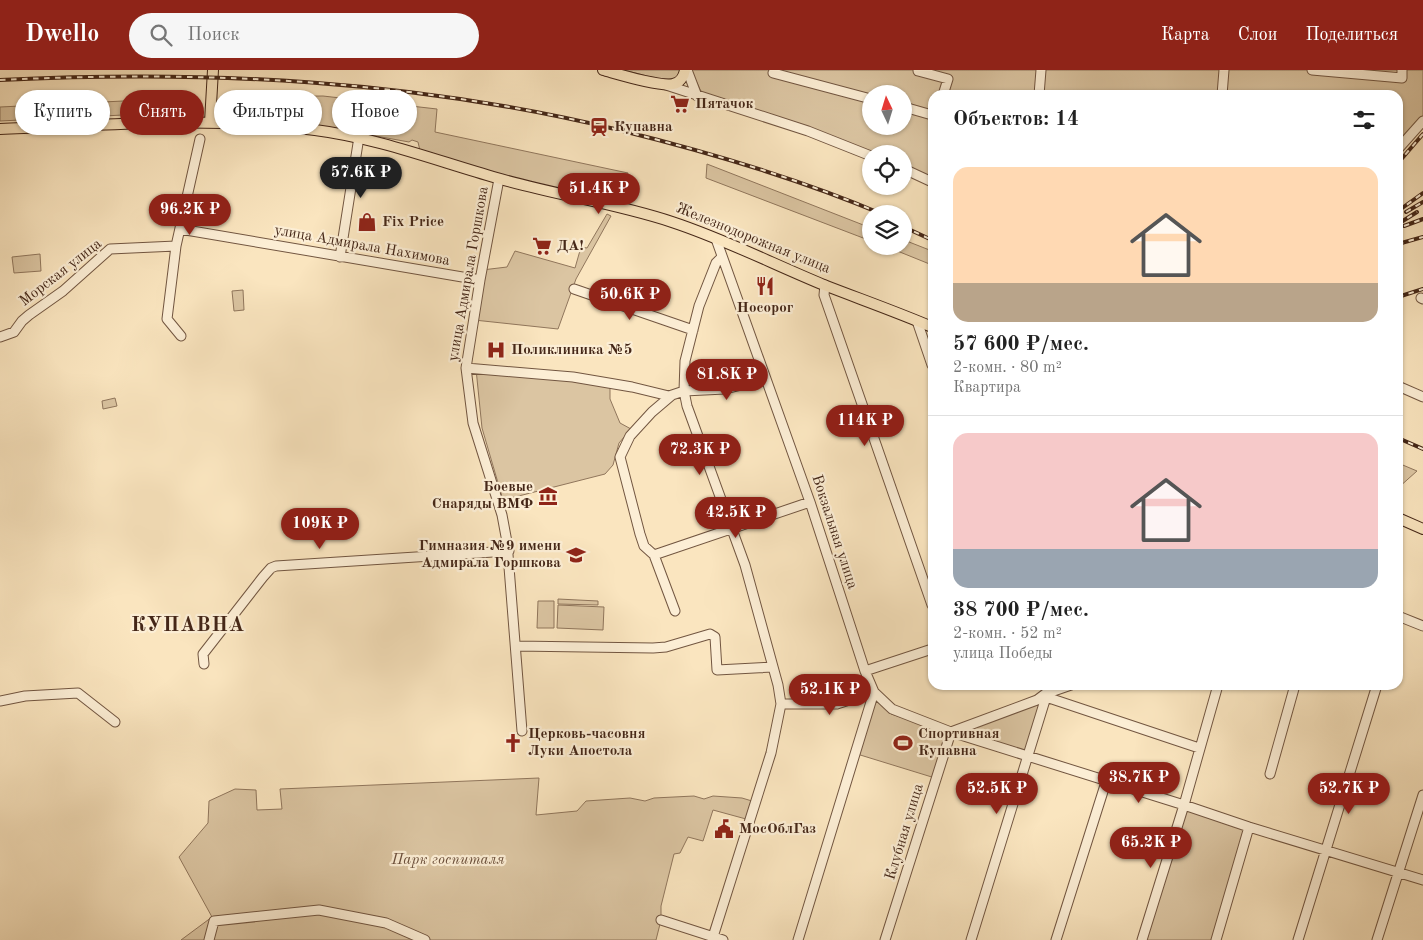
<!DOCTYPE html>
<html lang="ru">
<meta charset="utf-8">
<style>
body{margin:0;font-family:"Old Standard TT",serif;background:#f6f6f6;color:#222;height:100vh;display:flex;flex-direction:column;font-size:19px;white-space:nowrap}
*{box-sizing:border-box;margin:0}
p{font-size:16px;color:#767676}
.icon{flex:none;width:28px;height:28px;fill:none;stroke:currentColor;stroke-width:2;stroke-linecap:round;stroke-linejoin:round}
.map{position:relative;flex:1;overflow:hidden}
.sheet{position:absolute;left:928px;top:20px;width:475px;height:600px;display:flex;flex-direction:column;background:#fff;border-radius:15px;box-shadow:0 1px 4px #0004}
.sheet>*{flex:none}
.top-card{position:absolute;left:15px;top:20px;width:475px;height:45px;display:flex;gap:10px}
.needle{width:32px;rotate:356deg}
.buttons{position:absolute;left:862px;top:15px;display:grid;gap:10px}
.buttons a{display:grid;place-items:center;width:50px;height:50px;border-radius:50%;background:#fff;box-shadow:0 1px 4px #0004;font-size:25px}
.price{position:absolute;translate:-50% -42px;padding:0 11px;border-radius:18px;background:#8f2418;color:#fff;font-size:16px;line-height:32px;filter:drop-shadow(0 1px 2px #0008)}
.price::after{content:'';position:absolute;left:50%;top:30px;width:15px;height:11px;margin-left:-8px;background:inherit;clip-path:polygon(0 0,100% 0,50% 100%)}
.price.selected{background:#222;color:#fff}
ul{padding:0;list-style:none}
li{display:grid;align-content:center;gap:10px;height:265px;padding:0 25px}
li+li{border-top:1px solid #e0e0e0}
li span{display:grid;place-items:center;height:155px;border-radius:15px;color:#555}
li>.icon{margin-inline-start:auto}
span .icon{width:90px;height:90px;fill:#fffc;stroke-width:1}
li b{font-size:21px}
h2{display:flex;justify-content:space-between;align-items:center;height:60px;padding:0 25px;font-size:21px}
.chip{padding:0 18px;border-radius:22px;background:#fff;box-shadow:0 1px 4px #0004;font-size:18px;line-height:45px}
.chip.selected{background:#8f2418;color:#fff}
header{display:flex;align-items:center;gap:30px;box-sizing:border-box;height:70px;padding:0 25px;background:#8f2418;color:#fff}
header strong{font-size:24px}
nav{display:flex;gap:28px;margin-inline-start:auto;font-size:18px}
.search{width:350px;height:45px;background:#f6f6f6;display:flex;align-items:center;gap:12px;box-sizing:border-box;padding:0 18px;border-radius:28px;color:#767676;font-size:19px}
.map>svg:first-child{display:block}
.green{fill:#dbc5a2;stroke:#90765c;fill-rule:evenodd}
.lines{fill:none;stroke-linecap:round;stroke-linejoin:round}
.minor-casing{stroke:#725641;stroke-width:11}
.major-casing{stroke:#442617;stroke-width:12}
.minor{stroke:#fceed5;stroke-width:9}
.major{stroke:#fae5bf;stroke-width:10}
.rail-casing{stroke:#442617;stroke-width:4}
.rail{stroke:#fceed5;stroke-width:2;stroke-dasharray:5.5;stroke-linecap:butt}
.labels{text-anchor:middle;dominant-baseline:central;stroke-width:4.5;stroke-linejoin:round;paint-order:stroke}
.poi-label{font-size:15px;font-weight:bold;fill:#442617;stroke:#fceed5;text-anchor:start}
.street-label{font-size:15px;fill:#442617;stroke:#fceed5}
.park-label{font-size:15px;font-style:italic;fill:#6a4e3a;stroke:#fceed5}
.district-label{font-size:20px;font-weight:bold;letter-spacing:1px;fill:#442617;stroke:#fceed5}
</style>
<header>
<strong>Dwello</strong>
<div class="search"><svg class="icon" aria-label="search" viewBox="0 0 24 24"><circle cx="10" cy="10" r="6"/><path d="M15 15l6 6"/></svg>Поиск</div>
<nav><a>Карта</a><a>Слои</a><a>Поделиться</a></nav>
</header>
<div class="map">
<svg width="1423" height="870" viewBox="0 0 1423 870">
<rect width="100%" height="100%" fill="#fae5bf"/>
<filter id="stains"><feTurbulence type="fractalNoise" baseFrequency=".004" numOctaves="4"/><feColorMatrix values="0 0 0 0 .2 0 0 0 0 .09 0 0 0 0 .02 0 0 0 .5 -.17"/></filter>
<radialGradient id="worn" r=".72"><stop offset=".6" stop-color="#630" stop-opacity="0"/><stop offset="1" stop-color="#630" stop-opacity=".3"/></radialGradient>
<path class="green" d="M624,0H682L677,8L662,10Z
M691,0H1423V51L1398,79V25H932V112L904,99V84H871L704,28ZM871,24H904V56H871Z
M323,26L437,39L435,62L628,103L618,137L421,85L418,72L412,70L409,72L304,53L227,46L228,27Z
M185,28V42L0,51V37Z
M707,94L871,158V171L706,108Z
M607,144L611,146L576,209L558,259L474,250L482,200L507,197L515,181L575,198L581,177L587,178Z
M904,170L932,181V195L885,176H904Z
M40,184L41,201L14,203L12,187Z
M243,220L244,240L234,241L232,221Z
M476,299L610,313V329L620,353L631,359L619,373L613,395L605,404L503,430L482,358Z
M115,328L117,336L103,339L102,331Z
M1398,393L1417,401L1398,418Z
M558,529L598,531V535L558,534Z
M538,531H554V558H537Z
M558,535L604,537L603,560L557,558Z
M874,628L883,634L891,644L949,662L935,708L857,684Z
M1041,632L1027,681L960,661Z
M539,708L536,745L577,741L586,731L630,728L645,731L654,728L694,726L704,729L713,726L742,728L752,731L746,749L713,740L703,771L688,767L680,783L674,784L661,836V850L656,870H181L212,847L179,787L208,753L209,731L235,719L256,720L257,740L282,739L280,719Z
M1185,739L1245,759L1212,870H1144Z"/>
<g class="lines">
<g class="minor-casing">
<path id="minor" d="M687,0L697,26
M919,0L918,1L948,9L943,25
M1312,0L1402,8V0
M773,3L871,29
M666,15L808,61L871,86
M1039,25L1041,0
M1222,25L1224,0
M904,37L932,45
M1398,79L1423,51
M904,99L932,112
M499,109L480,210L466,298L473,353L502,445L507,472L522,661
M180,159L480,210
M716,169L810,432L865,601L874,622L892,639L951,662L1184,735L1249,757L1423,810
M340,187L359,67
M825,215L824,225L932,535
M574,219L693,260
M1421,228L1423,229
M917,251L932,295
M181,266L167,249L176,176L200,69
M0,267L14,262L22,251L29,245L63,221L110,179L176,176
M466,298L573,307L632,317L669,326L684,321L725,319L766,309
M1398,316L1423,327
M672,325L652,342L630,366L620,387L640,464L644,476L654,485L675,541
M654,485L810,432
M1398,546L1423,556
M516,576L653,578L666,577L710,564L715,567L717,600L773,597
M204,594L203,584L263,507L271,498L276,496L509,481
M865,601L932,579
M1046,627L1199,678
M0,631L25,626L78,623L115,652
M781,634H837L874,622
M1270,704L1295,615
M661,850L723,870
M209,870L214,851L319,840L386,853L425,870
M712,870L771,683L781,634L778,615L745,495L687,336L684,321L685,291L699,236L716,193L722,187
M798,870L874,622
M885,870L951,662L1037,630L1045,624L1071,615
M971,870L1046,627
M1056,870L1106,712
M1142,870L1184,735L1218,615
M1216,870L1249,757
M1298,870L1377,615
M1377,870L1423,725"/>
</g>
<g class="major-casing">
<path id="major" d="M603,0C618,4 660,17 673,14C680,13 684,6 685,0
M210,52L213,0
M0,59C105,55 210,46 315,60C378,68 437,91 497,108C555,125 615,133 672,152C724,169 773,194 824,215C860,229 897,242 932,257
M1398,448L1423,459"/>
</g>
<use href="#minor" class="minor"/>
<use href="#major" class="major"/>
<g class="rail-casing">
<path id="rail" d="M0,10C211,0 413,10 619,60C708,82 797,108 882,144
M1398,93L1423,64
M1398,141L1423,123
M1406,142L1423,132
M1398,154L1417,142
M1404,156L1423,149
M904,157L932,170
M1398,174L1423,167
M1398,215L1401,214
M1398,227L1423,219
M1398,368L1423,379"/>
</g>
<use href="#rail" class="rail"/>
</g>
<defs>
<g id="supermarket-bare" transform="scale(1.5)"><path d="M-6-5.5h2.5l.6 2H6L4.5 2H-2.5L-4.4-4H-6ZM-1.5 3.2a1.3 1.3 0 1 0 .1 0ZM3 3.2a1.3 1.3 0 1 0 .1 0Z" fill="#8f2418" stroke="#fceed5" stroke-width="2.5" paint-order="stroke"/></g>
<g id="station-bare" transform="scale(1.5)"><path d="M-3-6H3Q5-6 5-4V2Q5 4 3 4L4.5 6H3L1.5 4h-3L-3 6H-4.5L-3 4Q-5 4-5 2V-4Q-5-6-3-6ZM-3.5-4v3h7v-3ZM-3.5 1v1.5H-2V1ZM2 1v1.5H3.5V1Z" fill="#8f2418" stroke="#fceed5" stroke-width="2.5" paint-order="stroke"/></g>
<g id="shop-bare" transform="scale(1.5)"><path d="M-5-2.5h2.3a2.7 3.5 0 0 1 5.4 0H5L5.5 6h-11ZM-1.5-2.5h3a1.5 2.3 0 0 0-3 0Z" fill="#8f2418" stroke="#fceed5" stroke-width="2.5" paint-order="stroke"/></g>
<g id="restaurant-bare" transform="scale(1.5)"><path d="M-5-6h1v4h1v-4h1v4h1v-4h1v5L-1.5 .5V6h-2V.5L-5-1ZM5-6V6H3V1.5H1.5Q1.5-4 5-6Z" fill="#8f2418" stroke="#fceed5" stroke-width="2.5" paint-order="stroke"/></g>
<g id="hospital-bare" transform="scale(1.5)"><path d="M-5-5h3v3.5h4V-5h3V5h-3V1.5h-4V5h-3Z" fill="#8f2418" stroke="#fceed5" stroke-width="2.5" paint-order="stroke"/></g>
<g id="museum-bare" transform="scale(1.5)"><path d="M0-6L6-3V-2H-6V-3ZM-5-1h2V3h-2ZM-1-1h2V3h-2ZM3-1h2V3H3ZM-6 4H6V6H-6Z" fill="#8f2418" stroke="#fceed5" stroke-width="2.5" paint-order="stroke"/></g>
<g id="school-bare" transform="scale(1.5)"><path d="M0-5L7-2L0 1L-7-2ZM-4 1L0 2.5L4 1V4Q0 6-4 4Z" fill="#8f2418" stroke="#fceed5" stroke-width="2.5" paint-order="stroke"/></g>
<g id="church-bare" transform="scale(1.5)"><path d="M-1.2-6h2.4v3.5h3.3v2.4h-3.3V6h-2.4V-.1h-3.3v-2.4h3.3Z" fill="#8f2418" stroke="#fceed5" stroke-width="2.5" paint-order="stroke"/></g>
<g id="stadium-bare" transform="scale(1.5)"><path d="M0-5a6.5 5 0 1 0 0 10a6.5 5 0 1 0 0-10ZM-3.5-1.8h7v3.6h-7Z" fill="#8f2418" stroke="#fceed5" stroke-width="2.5" paint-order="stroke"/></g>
<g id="civic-bare" transform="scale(1.5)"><path d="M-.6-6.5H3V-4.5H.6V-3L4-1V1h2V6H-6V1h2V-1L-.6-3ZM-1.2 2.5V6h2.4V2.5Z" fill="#8f2418" stroke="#fceed5" stroke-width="2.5" paint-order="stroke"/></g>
</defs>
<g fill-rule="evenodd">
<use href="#supermarket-bare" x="680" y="34"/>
<use href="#station-bare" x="599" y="57"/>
<use href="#shop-bare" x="367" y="152"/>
<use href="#supermarket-bare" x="542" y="176"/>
<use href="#restaurant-bare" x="765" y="216"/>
<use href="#hospital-bare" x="496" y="280"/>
<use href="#museum-bare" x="548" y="426"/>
<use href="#school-bare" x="576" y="485"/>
<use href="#church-bare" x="513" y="673"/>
<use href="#stadium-bare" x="903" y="673"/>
<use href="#civic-bare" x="724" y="759"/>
</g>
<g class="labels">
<g class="poi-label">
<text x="695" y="34">Пятачок</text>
<text x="614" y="57">Купавна</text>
<text x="382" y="152">Fix Price</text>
<text x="557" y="176">ДА!</text>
<text x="765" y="238" text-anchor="middle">Носорог</text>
<text x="511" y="280">Поликлиника №5</text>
<text x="533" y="417" text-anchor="end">Боевые<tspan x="533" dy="17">Снаряды ВМФ</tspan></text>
<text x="561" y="476" text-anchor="end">Гимназия №9 имени<tspan x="561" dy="17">Адмирала Горшкова</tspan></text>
<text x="528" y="664">Церковь-часовня<tspan x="528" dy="17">Луки Апостола</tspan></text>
<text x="918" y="664">Спортивная<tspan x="918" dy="17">Купавна</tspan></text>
<text x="739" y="759">МосОблГаз</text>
</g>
<g class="street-label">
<text transform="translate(753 169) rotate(22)">Железнодорожная улица</text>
<text transform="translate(362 176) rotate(10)">улица Адмирала Нахимова</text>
<text transform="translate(61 203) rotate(-38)">Морская улица</text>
<text transform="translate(469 204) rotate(-80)">улица Адмирала Горшкова</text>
<text transform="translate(834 462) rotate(72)">Вокзальная улица</text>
<text transform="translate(905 762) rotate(-73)">Клубная улица</text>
</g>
<g class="park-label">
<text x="448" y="790">Парк госпиталя</text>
</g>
<g class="district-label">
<text x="188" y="556">КУПАВНА</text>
</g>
</g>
<rect width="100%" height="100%" filter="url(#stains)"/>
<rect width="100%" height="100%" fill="url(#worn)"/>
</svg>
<div class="buttons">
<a><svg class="needle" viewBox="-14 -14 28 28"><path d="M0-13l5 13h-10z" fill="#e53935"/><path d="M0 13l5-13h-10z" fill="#767676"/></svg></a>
<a><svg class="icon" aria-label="locate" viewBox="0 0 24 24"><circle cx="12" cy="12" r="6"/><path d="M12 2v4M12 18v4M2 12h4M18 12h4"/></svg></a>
<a><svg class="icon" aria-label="layers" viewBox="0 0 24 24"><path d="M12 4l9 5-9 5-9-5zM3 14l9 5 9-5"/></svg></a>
</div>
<b class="price selected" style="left:361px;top:129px">57.6K ₽</b>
<b class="price" style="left:599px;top:145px">51.4K ₽</b>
<b class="price" style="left:190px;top:166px">96.2K ₽</b>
<b class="price" style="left:630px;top:251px">50.6K ₽</b>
<b class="price" style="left:727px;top:331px">81.8K ₽</b>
<b class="price" style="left:865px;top:377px">114K ₽</b>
<b class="price" style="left:700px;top:406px">72.3K ₽</b>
<b class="price" style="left:736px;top:469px">42.5K ₽</b>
<b class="price" style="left:320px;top:480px">109K ₽</b>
<b class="price" style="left:830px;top:646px">52.1K ₽</b>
<b class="price" style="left:1139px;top:734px">38.7K ₽</b>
<b class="price" style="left:997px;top:745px">52.5K ₽</b>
<b class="price" style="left:1349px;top:745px">52.7K ₽</b>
<b class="price" style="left:1151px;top:799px">65.2K ₽</b>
<div class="top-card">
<a class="chip">Купить</a>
<a class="chip selected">Снять</a>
<a class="chip">Фильтры</a>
<a class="chip">Новое</a>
</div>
<section class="sheet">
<h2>Объектов: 14<svg class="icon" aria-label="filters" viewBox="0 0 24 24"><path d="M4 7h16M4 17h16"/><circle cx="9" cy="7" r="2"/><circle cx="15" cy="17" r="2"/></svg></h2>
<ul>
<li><span style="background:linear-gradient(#ffd9b3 75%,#b9a48a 0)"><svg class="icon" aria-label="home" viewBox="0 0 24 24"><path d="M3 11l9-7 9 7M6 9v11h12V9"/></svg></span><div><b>57 600 ₽/мес.</b><p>2-комн. · 80 m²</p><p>Квартира</p></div></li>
<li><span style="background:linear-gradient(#f6c9c9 75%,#9aa5b1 0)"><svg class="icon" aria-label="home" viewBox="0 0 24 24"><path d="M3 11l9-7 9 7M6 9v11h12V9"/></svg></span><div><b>38 700 ₽/мес.</b><p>2-комн. · 52 m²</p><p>улица Победы</p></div></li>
</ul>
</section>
</div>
